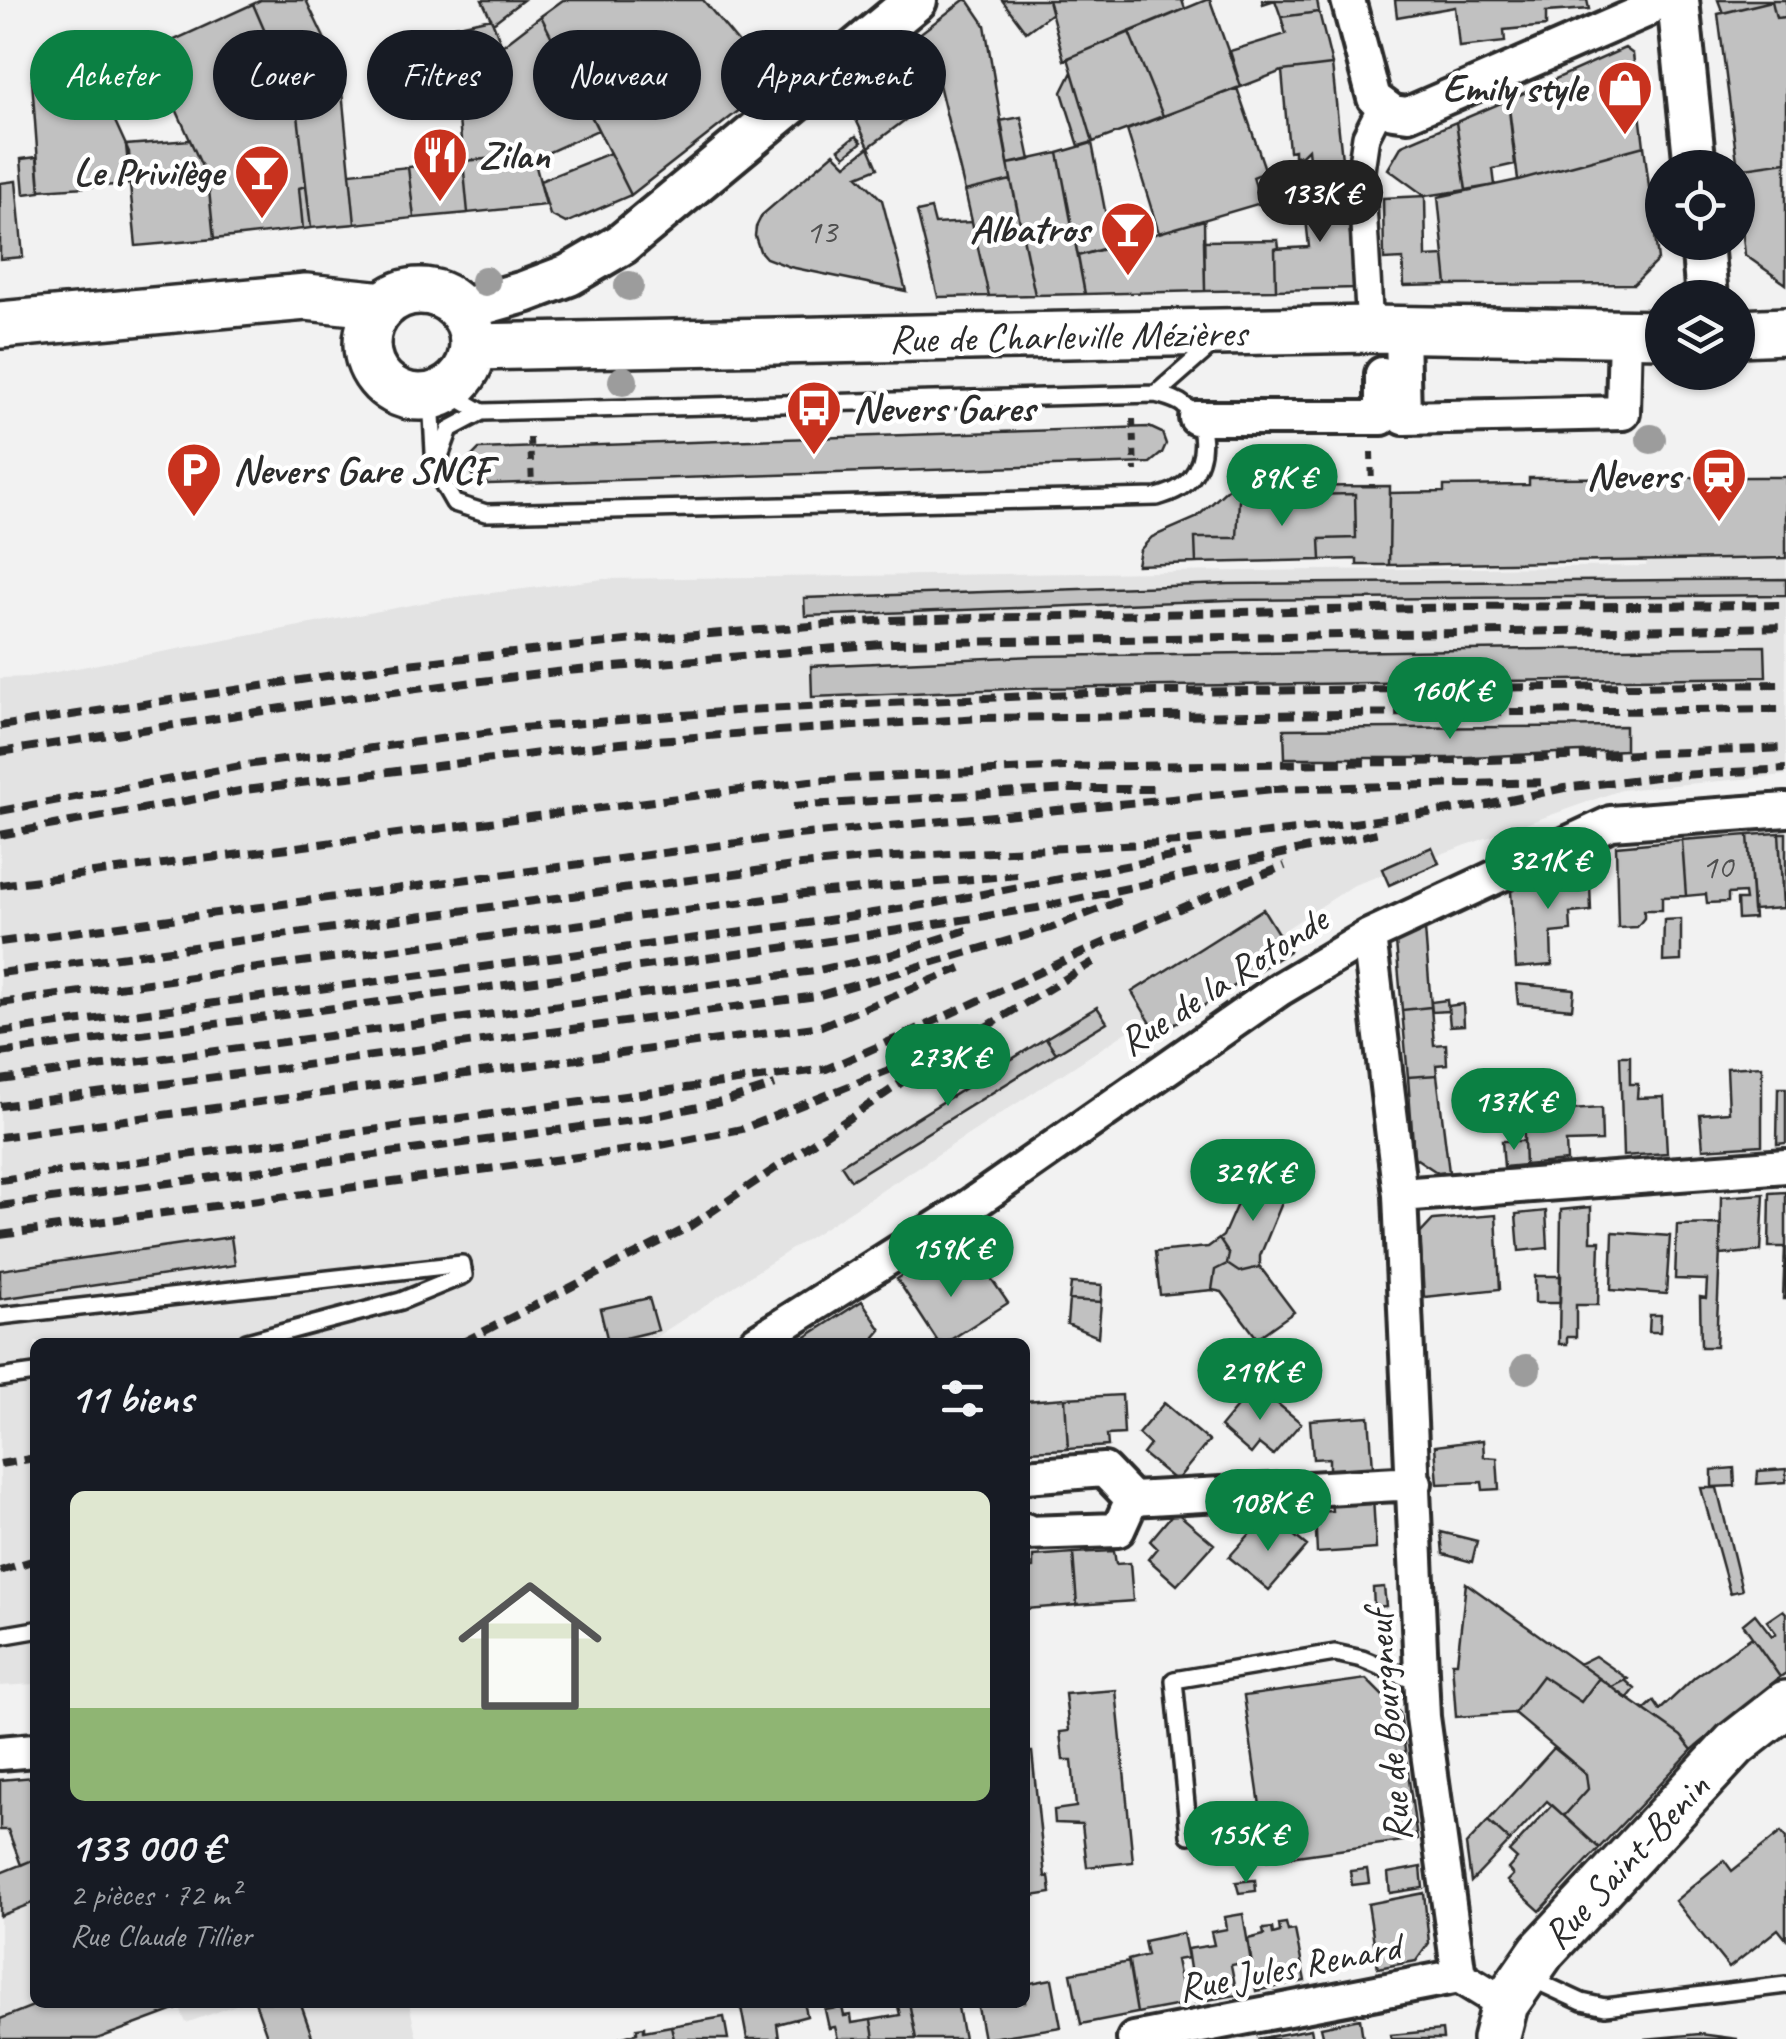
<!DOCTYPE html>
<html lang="fr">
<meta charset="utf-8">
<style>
body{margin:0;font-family:Caveat,sans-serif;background:#242831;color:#f1f3f6;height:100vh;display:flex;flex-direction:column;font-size:38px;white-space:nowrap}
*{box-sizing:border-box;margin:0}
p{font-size:32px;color:#9ea1a6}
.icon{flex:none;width:55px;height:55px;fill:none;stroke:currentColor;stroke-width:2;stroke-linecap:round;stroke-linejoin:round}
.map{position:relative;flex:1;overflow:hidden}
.sheet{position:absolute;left:30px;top:1338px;width:1000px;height:670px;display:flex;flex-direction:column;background:#171b24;border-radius:15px;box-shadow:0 2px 8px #0004}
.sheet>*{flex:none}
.hud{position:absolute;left:30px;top:30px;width:1000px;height:90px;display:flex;gap:20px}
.fabs{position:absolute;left:1645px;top:150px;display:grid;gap:20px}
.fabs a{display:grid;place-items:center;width:110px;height:110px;border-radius:50%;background:#171b24;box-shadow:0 2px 8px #0004;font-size:50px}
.price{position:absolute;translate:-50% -85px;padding:0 22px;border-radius:35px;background:#0b8043;color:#fff;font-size:32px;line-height:65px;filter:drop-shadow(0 2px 5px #0008)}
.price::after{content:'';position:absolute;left:50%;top:60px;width:30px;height:22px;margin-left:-15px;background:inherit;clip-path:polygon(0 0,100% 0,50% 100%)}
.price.current{background:#222;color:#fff}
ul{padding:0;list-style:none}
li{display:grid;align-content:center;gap:20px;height:530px;padding:0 40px}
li+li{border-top:2px solid #363941}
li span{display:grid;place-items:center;height:310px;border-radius:15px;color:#555}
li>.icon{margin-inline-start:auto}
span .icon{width:180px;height:180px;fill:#fffc;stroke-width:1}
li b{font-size:42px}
h2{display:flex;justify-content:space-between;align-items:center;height:120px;padding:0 40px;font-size:42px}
.chip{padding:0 35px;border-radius:45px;background:#171b24;box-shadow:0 2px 8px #0004;font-size:35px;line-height:90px}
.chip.current{background:#0b8043;color:#fff}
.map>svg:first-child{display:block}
.built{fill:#e3e3e3}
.building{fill:#c1c1c1;stroke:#2b2b2b;stroke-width:2.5}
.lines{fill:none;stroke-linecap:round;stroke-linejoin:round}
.service-casing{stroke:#2b2b2b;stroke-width:22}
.pedestrian-casing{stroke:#2b2b2b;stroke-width:32}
.minor-casing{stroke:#2b2b2b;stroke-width:40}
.tertiary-casing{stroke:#2b2b2b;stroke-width:48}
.secondary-casing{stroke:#2b2b2b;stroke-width:52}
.path{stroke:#2b2b2b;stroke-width:6;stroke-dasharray:8 8;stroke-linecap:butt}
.service{stroke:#fff;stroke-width:15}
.pedestrian{stroke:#fff;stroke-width:25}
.minor{stroke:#fff;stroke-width:32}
.tertiary{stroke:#fff;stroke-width:40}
.secondary{stroke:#fff;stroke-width:45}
.rail{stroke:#2b2b2b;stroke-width:8;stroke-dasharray:15 8;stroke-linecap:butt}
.tree{fill:#9c9c9c}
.labels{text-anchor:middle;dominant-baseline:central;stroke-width:9;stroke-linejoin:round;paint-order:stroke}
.number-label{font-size:35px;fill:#505050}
.poi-label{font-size:40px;font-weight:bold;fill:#2b2b2b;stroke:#fff;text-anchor:end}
.street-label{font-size:40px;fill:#2b2b2b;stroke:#fff}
</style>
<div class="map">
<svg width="1786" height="2039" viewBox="0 0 1786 2039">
<rect width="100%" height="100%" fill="#f2f2f2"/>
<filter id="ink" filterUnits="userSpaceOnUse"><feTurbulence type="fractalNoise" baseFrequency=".01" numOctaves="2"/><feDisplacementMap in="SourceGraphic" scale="20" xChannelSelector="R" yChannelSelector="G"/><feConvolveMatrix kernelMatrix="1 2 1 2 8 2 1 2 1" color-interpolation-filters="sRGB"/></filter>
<g filter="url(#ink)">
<path class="built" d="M1786,550V775L1621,790L1354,885L648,1342H35V1684L0,1686V678L29,677L443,599L603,579L1646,566L1648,553Z
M35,1859V2002L242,2003L186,2023L180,2009L97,2039H0V1873Z
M255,2003H409L417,2039H268Z"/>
<path class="building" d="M261,0H306L340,71L355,224L311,228L297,106L253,4Z
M482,0H523L493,23Z
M563,0H703L773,84L631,195L541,16Z
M964,0H968L985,25L1011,180L965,191L935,68L918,35Z
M1002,0H1048L1052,13L1026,32Z
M1048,0H1182L1185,9L1064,60Z
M1206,0H1210L1241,87L1163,116L1129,32Z
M1262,0H1317L1319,12L1281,17L1275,0L1263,4Z
M1395,0H1587L1589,9L1546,12V26L1504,30L1505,42L1459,47L1455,7L1397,17Z
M1718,0H1786V17L1776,18L1772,1L1723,13Z
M1772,1L1776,18L1786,17V162L1738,169L1718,14Z
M253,4L297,106L306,186L299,188L303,229L214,239L208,180L150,51Z
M1319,12L1332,65L1282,71L1241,87L1230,51L1286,34L1281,17Z
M541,16L598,130L534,159L533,155L463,161L450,27L491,18L502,46Z
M1129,32L1163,116L1093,142L1068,58Z
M1625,48L1633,54L1644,146L1518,180L1508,100Z
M892,55L929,102L869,147L843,92Z
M87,60L129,152L131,184L40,190L32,80Z
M1332,65L1344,178L1312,188L1308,149L1302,155L1294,156V150L1289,151L1282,71Z
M1072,72L1093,142L1079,146L1062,92Z
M1237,88L1266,172L1253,177L1261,203L1159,233L1127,130Z
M1508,100L1515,164L1493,169L1495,185L1466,190L1456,122Z
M1021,117L1030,160L1008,164L1000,121Z
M1456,122L1466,190L1425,196L1388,169L1402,145Z
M856,136L862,142L845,156L839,149Z
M190,140L208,180L214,239L136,246L126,145Z
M1092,143L1112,247L1078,256L1058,153Z
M1644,146L1658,260L1634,284L1447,285L1438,197L1518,180Z
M869,147L878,168L858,176L882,200L906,291L790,267L766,258L760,251L755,236L756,227L762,215L834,153L846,165Z
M610,153L631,195L566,223L550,215L540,181Z
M1058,153L1085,294L1035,295L1008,164Z
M533,155L546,205L468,213L463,161Z
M37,157L40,192L24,194L21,159Z
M463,161L468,213L414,218L408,167Z
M1786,162V284L1745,255L1738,190V169Z
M408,167L414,218L355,224L350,173Z
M1344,178L1356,288L1276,290L1275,249L1309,247L1303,190Z
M1011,180L1035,295L989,296L965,191Z
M16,181L23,257L0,259V183Z
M306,186L311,228L303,229L299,188Z
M1425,196L1426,257L1444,256L1447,285L1404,286L1403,259L1384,260L1383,198Z
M931,209L935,224L972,222L989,296L938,297L917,212Z
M1204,220L1205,291L1085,294L1078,256Z
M1278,240L1279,248L1275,249L1276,290L1205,291L1204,241Z
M1149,427L1162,433L1166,444L1162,453L1150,463L488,484L473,478L468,460L479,449Z
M1761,477H1786V558L1389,565L1390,493L1444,492V486L1529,485V478Z
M1390,486L1389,565H1357V559L1321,560L1320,539L1356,538L1355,494L1244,496L1239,500L1237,538H1195L1196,563L1137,565L1140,550L1152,537L1196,518L1230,487Z
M1355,494L1356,538L1320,539L1321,560L1196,563L1195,538H1237L1239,500L1244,496Z
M1786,579V595L1229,600L805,616L804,598L1229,584Z
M1765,646L1766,677L1037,688L812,697L811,666L1035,656Z
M1625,726V750L1447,758H1285L1284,729Z
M1779,833H1786V900H1783Z
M1779,833L1783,908L1753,910L1748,835Z
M1748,835L1754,918L1738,919L1737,900H1745L1744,893L1728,894V902L1707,903L1706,894L1686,896L1682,840Z
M1682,840L1686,896L1662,897V910H1644V918L1637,927L1618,928L1616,846Z
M1432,847L1439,863L1389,885L1382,869Z
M1589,857L1591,911L1570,913L1571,931L1551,933L1552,965L1516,968L1511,891Z
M1263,909L1289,951L1158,1035L1132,992Z
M1681,919V961L1663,962L1664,920Z
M1425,929L1431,1007L1402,1010L1396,942Z
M1516,984L1574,989L1572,1009L1518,1004Z
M1447,1000L1448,1011L1432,1012L1431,1002Z
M1463,1004L1464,1025L1450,1026L1448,1006Z
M1097,1007L1107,1022L1056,1053L1046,1038Z
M1431,1007L1434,1045L1446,1044L1447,1064L1436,1065L1437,1075L1408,1077L1402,1010Z
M1046,1038L1056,1053L851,1180L841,1165Z
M1620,1056H1630V1084H1638L1637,1098L1664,1097L1667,1153L1623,1156Z
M1762,1066V1145L1703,1149L1700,1114L1729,1112L1727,1068Z
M1437,1075L1449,1172L1438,1173L1414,1157L1408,1077Z
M1778,1088H1786V1143L1777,1144Z
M1601,1108L1602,1141L1566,1142L1567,1161L1525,1165L1523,1113Z
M1502,1141H1524L1525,1165L1504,1167Z
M1257,1161L1268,1166L1257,1193L1244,1188Z
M1264,1176L1289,1186L1260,1256V1267L1239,1272L1227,1264L1229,1254L1219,1239L1223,1236L1244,1188L1257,1193Z
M1786,1192V1299H1783L1785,1247H1769L1770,1193Z
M1764,1194L1761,1251L1720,1255L1721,1197Z
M1591,1207V1241H1600L1598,1305H1576V1337H1567V1344H1559L1561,1210Z
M1546,1211L1548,1248L1519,1251L1516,1214Z
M1496,1215L1500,1289L1424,1297L1420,1234L1433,1220Z
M1721,1224L1716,1347H1701L1700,1297L1706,1298L1707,1280L1675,1279L1677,1225Z
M1613,1232L1670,1236L1666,1294L1611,1290Z
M231,1237L235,1265L0,1299V1270Z
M1219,1239L1229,1254L1227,1264L1215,1270L1212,1290L1160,1295L1155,1252L1208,1247Z
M927,1259L946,1288L982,1265L1008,1303L947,1342H938L897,1279Z
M1227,1264L1239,1272L1260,1267L1294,1312L1257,1338L1222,1292L1212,1290L1215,1270Z
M1535,1276H1561L1560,1303H1535Z
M1071,1283L1102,1285L1101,1302L1069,1300Z
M649,1298L658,1330L608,1342L600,1309Z
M1069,1300L1101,1302L1098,1337L1067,1324Z
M862,1301L881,1330L875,1337L877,1342H798Z
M1650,1315H1661L1660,1332H1649Z
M1255,1385L1301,1423L1273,1455L1259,1444L1251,1454L1220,1427Z
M1122,1395L1124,1434L1107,1435L1108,1446L1068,1449L1065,1398Z
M1065,1398L1068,1449L1028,1451L1025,1401Z
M1164,1403L1209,1441L1176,1481L1143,1454L1150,1445L1138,1434Z
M1369,1416L1373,1467L1329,1470V1458L1313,1459L1310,1420Z
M1483,1440L1484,1457L1497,1458L1499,1489L1483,1490L1482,1482L1438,1484L1435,1446Z
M1734,1468L1735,1486L1712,1487V1470Z
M1786,1469V1482L1757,1484L1758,1471Z
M1701,1488H1717L1742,1590L1730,1593Z
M1373,1497L1376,1549L1317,1553L1315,1512L1332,1511L1331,1501Z
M1175,1511L1214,1544L1177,1585L1148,1559L1157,1548L1150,1541Z
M1276,1521L1307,1546L1269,1590L1229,1557L1257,1526L1265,1533Z
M1441,1532L1477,1541L1472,1562L1443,1554Z
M1114,1551L1116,1564L1130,1563L1133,1601L1077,1605L1073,1553Z
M1073,1553L1077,1605L1025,1609V1569L1033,1568V1556Z
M1466,1583L1599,1678L1581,1702L1542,1676L1514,1713L1456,1717L1452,1662H1457Z
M1384,1587L1386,1606L1374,1607L1373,1588Z
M1783,1610L1786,1613V1673L1780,1677L1743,1624L1755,1614L1772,1636L1776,1633L1767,1621Z
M1752,1637L1780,1677L1692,1750L1681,1736L1644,1710L1654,1701L1660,1710L1695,1677Z
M1595,1656L1628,1679L1612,1687L1579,1664Z
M1542,1676L1581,1702L1599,1678L1681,1736L1692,1750L1599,1848L1564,1816L1588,1789L1586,1774L1514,1713Z
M1366,1679L1400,1713L1417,1839L1268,1860L1244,1696Z
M1625,1680L1635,1689L1627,1699L1612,1687Z
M1116,1690L1133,1862L1087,1867L1082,1824L1055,1823L1054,1810L1076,1807L1072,1760H1063L1060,1732L1069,1731L1065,1694Z
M1554,1748L1586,1774L1588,1789L1564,1816L1547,1801L1510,1841L1488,1821Z
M1025,1752H1032L1045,1877L1049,1876L1051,1893L1025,1897Z
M34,1777L35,1859L21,1865L8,1830H0V1780Z
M1552,1805L1599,1848L1540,1911L1507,1881L1513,1875L1508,1869L1517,1859L1509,1852Z
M1488,1821L1510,1841L1471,1882L1466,1845Z
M1781,1832L1786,1838V1939L1778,1929L1729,1968L1675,1901L1724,1860L1732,1871Z
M35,1859V1902L0,1916V1873Z
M1421,1867L1423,1888L1390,1893L1388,1873Z
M1367,1869L1369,1883L1352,1885L1350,1871Z
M1255,1880L1256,1891L1239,1893L1236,1882Z
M1424,1893L1429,1943L1416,1961L1378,1968L1368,1904Z
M1243,1914L1251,1962L1231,1965L1237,1995L1195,2002L1187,1949L1214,1945L1211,1932L1227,1929L1225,1917Z
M1286,1923L1288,1931L1295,1930L1305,1981L1256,1991L1248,1939L1264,1935L1263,1929L1272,1928L1273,1934L1280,1932L1279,1924Z
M1183,1933L1188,1958L1176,1960L1185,2004L1137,2013L1128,1960L1147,1955L1144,1941Z
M1129,1962L1137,2013L1081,2024L1071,1973Z
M1052,1979L1061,2027L984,2039L977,2002H1025V1984Z
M43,2002H178L180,2008L97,2039H0V2019Z
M255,2002H300L313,2039H268Z
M740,2002H804L807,2016L777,2024L779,2039H747Z
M897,2002H909L916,2039H874L871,2020L900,2015Z
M909,2002H957L964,2039H916Z
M842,2007L844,2016L851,2015L852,2023L871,2020L874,2039H838L835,2027L829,2028L825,2010Z
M724,2017L728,2039H674L671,2026Z
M1360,2019L1363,2039H1324L1321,2027Z
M671,2026L674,2039H616L637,2033V2028L644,2027V2031Z
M1311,2029L1313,2039H1257Z
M1442,2030L1443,2039H1391V2035Z
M1700,2034L1738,2039H1644Z"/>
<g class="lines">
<g class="service-casing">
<path id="service" d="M446,391L482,412
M1156,394L1213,344
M431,397L435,470L454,503L486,513L1157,497C1170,493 1182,489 1191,478C1207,457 1208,422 1185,406C1177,399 1166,397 1156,394L482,412L450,429L435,470
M0,1316L462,1264L464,1275L401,1301L247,1342
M0,1378L35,1373
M0,1636L35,1630
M1189,1835L1174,1680L1335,1653L1362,1659L1422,1684
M1528,1977L1582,2002L1605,2007L1786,1985"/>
</g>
<g class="pedestrian-casing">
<path id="pedestrian" d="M1370,329L1361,170L1366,136L1381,106"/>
</g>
<g class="minor-casing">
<path id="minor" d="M1348,0L1374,98L1393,112L1408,114L1645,11L1659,0
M1402,330L1404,418L1623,413L1625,333
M1196,418H1382V374
M1369,936L1400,1195L1423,1717L1459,1976L1505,2004
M1400,1195L1786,1166
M756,1342L955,1216L1280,989L1369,936L1611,823L1786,810
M1025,1476L1104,1470L1132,1499L1415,1483
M1025,1530L1027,1533L1118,1530L1132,1499
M0,1753L35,1750
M1134,2039L1459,1976"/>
</g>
<g class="tertiary-casing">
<path id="tertiary" d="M1678,0L1695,168
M1702,242L1707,298
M461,310L524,292L569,275L622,244L916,0"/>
</g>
<g class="secondary-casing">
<path id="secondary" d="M367 344a53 53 0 1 1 106 0a53 53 0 1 1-106 0Z
M0,325L306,297L384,305
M1738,333L1786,331
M474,347L1370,329L1662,334
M1496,2039L1505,2004L1542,1951L1735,1744L1786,1704"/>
</g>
<path class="path" d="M1133,419L1135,471
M530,438L532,486
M1371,452L1372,486"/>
<use href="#service" class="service"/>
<use href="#pedestrian" class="pedestrian"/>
<use href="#minor" class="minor"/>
<use href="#tertiary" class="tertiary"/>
<use href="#secondary" class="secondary"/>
<path class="rail" d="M0,726L398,665L645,639L888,620L1464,607L1786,605
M0,752L360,696L556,672L894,643L1786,627
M1663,776L1786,769
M1273,789L1548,782
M793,806L1069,789H1153
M0,811L246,765L521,728L746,710L1089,693L1786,684
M0,835L245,790L620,743L746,733L980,718L1786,709
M0,885L810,781L1064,767L1464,761L1786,748
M0,942L797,835L1285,788
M0,973L801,865L876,858L1180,842L1316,828L1487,805L1564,788L1673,775
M0,1003L804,894L1017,875
M0,1032L808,923L937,903L1191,853
M0,1053L810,944L1037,908L1381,832
M0,1080L814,971L890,955L967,930
M0,1106L817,996L1048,929L1122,900
M0,1137L821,1026L961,968
M0,1180L826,1069C980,1004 1129,925 1285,866
M0,1206L647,1118L726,1101L775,1085
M0,1235L651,1147L742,1129L966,1039L1093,962
M463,1342L689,1227L926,1066
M0,1464L35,1458
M0,1571L35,1560"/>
</g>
<g class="tree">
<circle cx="485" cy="281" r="15"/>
<circle cx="629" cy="286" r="15"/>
<circle cx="623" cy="381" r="15"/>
<circle cx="1651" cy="439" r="15"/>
<circle cx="1526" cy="1369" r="15"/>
</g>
</g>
<defs>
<g id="shop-pin" transform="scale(2.875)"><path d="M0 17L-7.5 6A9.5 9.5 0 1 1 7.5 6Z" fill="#c8321e" stroke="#fff"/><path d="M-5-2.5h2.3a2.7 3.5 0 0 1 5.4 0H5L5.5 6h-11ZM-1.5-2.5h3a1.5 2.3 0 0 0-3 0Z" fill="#fff"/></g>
<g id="restaurant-pin" transform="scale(2.875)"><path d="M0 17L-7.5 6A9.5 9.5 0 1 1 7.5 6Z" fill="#c8321e" stroke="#fff"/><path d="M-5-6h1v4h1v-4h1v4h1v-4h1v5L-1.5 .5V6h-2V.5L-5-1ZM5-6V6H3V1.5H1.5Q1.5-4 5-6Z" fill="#fff"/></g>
<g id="bar-pin" transform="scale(2.875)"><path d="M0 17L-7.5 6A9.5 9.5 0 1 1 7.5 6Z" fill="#c8321e" stroke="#fff"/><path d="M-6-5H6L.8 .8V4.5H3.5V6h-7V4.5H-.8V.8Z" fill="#fff"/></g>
<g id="bus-pin" transform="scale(2.875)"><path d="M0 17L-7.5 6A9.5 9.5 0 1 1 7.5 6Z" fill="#c8321e" stroke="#fff"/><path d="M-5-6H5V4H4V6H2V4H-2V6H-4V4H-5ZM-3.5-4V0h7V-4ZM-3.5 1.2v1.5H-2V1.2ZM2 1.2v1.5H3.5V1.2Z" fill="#fff"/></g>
<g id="parking-pin" transform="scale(2.875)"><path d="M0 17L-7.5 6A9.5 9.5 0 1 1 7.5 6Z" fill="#c8321e" stroke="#fff"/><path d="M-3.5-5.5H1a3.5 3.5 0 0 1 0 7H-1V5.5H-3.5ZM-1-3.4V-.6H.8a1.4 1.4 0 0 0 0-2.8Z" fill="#fff"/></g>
<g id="station-pin" transform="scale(2.875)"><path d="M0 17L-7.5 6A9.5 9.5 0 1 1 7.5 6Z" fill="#c8321e" stroke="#fff"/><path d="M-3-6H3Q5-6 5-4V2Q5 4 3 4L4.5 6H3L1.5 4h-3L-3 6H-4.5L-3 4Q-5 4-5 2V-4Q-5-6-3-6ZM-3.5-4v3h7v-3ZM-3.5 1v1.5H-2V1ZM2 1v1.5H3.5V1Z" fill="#fff"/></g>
</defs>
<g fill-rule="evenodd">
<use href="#shop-pin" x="1625" y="88"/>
<use href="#restaurant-pin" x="440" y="155"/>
<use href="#bar-pin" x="262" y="172"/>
<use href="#bar-pin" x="1128" y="229"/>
<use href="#bus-pin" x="814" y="408"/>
<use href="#parking-pin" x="194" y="470"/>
<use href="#station-pin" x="1719" y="475"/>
</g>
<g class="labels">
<g class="number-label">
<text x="821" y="231">13</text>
<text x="1717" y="866">10</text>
</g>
<g class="poi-label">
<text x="1586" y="88">Emily style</text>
<text x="479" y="155" text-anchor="start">Zilan</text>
<text x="223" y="172">Le Privilège</text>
<text x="1089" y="229">Albatros</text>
<text x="853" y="408" text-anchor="start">Nevers Gares</text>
<text x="233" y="470" text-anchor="start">Nevers Gare SNCF</text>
<text x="1680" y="475">Nevers</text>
</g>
<g class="street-label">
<text transform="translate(1068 336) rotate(-1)">Rue de Charleville Mézières</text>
<text transform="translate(1223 981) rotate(-33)">Rue de la Rotonde</text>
<text transform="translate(1388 1726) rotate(-95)">Rue de Bourgneuf</text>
<text transform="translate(1626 1861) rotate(-47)">Rue Saint-Benin</text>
<text transform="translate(1289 1967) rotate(-11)">Rue Jules Renard</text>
</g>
</g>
</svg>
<div class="fabs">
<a><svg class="icon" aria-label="locate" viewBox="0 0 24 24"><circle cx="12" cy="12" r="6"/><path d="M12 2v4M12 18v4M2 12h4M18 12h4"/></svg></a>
<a><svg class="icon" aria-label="layers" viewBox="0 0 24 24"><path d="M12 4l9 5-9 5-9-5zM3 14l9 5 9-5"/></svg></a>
</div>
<b class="price current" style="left:1320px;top:245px">133K €</b>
<b class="price" style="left:1282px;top:529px">89K €</b>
<b class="price" style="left:1450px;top:742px">160K €</b>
<b class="price" style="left:1548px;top:912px">321K €</b>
<b class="price" style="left:948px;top:1109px">273K €</b>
<b class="price" style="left:1514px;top:1153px">137K €</b>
<b class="price" style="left:1253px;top:1224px">329K €</b>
<b class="price" style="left:951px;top:1300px">159K €</b>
<b class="price" style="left:1260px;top:1423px">219K €</b>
<b class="price" style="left:1268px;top:1554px">108K €</b>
<b class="price" style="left:1246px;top:1886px">155K €</b>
<div class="hud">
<a class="chip current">Acheter</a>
<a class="chip">Louer</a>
<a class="chip">Filtres</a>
<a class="chip">Nouveau</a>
<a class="chip">Appartement</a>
</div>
<section class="sheet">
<h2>11 biens<svg class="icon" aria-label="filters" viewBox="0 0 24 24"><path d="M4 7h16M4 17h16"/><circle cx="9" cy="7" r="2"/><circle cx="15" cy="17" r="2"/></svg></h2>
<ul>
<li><span style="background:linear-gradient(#dfe7d0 70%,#8fb573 0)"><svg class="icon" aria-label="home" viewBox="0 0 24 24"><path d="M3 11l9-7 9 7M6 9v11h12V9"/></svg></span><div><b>133 000 €</b><p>2 pièces · 72 m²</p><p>Rue Claude Tillier</p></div></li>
</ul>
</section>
</div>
